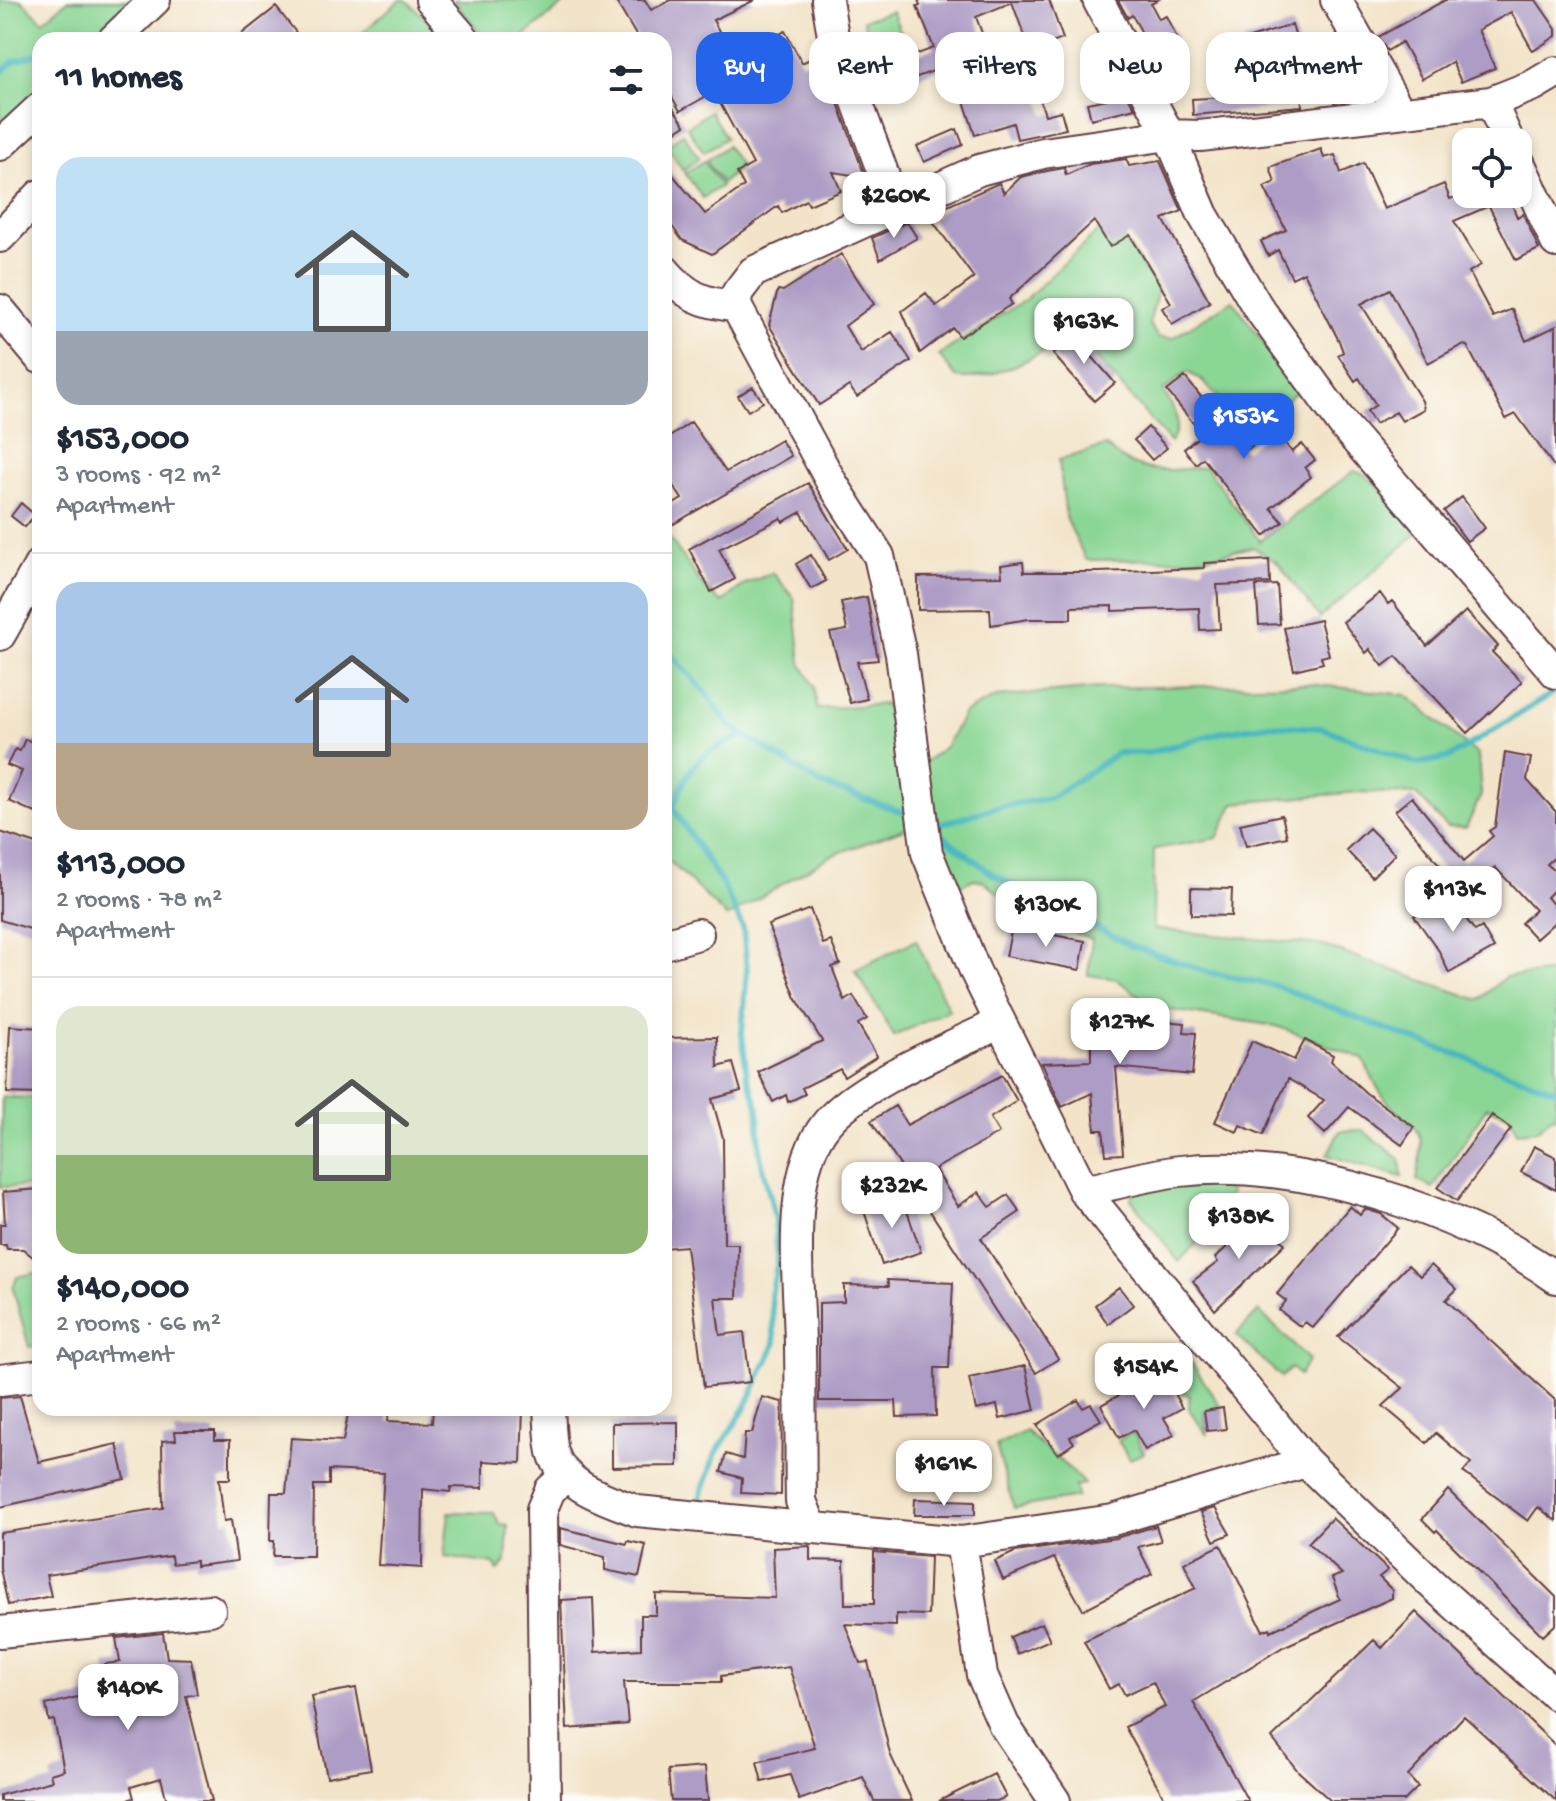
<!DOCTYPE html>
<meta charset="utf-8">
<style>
body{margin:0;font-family:"Gochi Hand",sans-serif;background:#f6f6f7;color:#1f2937;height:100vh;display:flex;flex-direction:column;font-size:30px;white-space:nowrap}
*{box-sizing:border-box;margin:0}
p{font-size:26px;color:#747a83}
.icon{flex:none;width:44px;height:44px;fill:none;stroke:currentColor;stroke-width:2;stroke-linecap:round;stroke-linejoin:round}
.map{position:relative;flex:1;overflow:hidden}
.panel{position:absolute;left:32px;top:32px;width:640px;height:1384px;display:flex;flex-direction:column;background:#fff;border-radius:24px;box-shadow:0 4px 12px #0003}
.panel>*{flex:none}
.banner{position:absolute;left:696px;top:32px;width:740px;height:72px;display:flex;gap:16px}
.controls{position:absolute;left:1452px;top:128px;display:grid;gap:16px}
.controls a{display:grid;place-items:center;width:80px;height:80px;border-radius:16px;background:#fff;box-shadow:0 4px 12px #0003;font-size:40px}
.price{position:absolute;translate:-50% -68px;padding:0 18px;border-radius:16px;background:#fff;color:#222;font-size:26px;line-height:52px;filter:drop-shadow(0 2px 4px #0008)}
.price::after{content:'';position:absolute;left:50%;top:48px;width:24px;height:18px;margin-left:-12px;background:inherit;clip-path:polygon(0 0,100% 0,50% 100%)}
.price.active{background:#2563eb;color:#fff}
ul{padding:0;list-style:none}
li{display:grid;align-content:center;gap:16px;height:424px;padding:0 24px}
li+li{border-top:2px solid #e0e1e3}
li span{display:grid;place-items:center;height:248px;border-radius:24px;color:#555}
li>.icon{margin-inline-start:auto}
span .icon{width:144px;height:144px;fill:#fffc;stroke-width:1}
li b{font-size:34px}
h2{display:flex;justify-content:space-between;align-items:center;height:96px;padding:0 24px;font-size:34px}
.pill{padding:0 28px;border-radius:24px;background:#fff;box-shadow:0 4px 12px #0003;font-size:28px;line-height:72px}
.pill.active{background:#2563eb;color:#fff}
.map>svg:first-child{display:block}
.green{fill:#8ad694;stroke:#6a7a60;stroke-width:2}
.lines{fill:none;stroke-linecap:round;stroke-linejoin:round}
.stream{stroke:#49b8c0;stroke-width:6}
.building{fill:#ad9cc5}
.minor-casing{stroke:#633d43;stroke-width:34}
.minor{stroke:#fff;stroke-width:30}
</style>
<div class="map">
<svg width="1556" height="1801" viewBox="0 0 1556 1801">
<rect width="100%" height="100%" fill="#fdfcf7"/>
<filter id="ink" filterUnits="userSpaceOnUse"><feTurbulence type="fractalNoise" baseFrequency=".0125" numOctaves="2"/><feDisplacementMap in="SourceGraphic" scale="16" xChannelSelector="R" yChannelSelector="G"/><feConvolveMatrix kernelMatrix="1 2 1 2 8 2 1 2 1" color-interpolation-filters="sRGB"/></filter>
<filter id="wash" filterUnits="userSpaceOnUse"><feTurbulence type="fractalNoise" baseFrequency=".006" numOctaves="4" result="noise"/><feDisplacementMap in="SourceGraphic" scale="32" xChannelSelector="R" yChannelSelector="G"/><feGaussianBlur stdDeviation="1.8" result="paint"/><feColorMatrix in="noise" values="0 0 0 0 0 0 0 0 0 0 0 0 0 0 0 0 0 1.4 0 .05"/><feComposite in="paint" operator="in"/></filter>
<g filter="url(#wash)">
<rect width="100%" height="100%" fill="#f3e4c9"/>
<path class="green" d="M0,0H21L43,21L68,0H131L137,40H40V102L31,97L0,124Z
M400,0H406L437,29L440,40H354Z
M453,0H569L519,40H486Z
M892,11L903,38L876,53L863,20Z
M710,111L726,138L704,152L687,127Z
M683,133L699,158L683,170L667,146Z
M727,146L741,167L722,183L706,161Z
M704,161L721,186L703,198L685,173Z
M1107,223L1114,225L1158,289L1149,324L1158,337L1172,338L1233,300L1298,391L1264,417L1268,426L1234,452L1227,443L1237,418L1202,380L1187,372L1163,391C1175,409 1184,423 1170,442L1093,354L1099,348L1084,326C1055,347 992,384 956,377L939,355L1026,299Z
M1106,446C1136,476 1167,471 1206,467L1260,541L1354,471L1366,475L1421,530L1320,618L1278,563L1253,547L1195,559L1086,560L1066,518L1059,460Z
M664,530L701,583L721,603L745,584L773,573L794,598L801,663L814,686L817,709L886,704L912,826L830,856L727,917L664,856Z
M1310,684L1406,695L1478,755L1481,795L1466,828L1447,827L1416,794L1359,792L1234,803L1217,838L1154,849L1153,929L1321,945L1479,1000L1505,977L1556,972V1118L1553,1116L1537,1130L1517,1132L1510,1116L1487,1107L1433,1188L1417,1180C1429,1118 1414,1136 1383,1096C1375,1085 1369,1070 1362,1058L1276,1026L1157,1008L1116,979L1088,975L1092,939L1038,919L1011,904L984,881L974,879L954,888L935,859L923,763L945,747L964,713L996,697L1099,688Z
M916,940L949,1010L894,1036L855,970Z
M2,1097L40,1098V1186L0,1187Z
M1362,1130L1400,1159L1402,1177L1327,1155L1340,1131Z
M1231,1175L1228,1209L1179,1262L1131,1199L1134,1188Z
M40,1272V1345L29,1347L13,1288L17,1277Z
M1259,1311L1309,1360L1299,1375L1291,1368L1281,1377L1236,1335Z
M1187,1356L1221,1407L1204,1411L1207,1435L1189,1409V1395L1179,1391L1167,1369Z
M1026,1431C1045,1450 1066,1463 1084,1484L1075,1486L1077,1497L1014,1508L996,1445Z
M1133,1432L1144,1453L1130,1459L1118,1441Z
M449,1512L494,1513L499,1524L508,1525L506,1562L498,1571L494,1564L444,1557Z"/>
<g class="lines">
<path class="stream" d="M0,73L14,61L40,53
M664,647L706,693L729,725L821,784L914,816
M931,827L997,807L1050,798L1118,753H1148L1222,732L1268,725L1322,728L1418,764L1450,757L1553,693
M936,831L994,875L1132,946L1208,972L1277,986L1399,1034L1556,1090
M697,1507L716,1453L745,1408L775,1344L771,1296L778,1261L775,1217L760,1155L758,1106L747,1076L742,1034L747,970L743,928L724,887L673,808C689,764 700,752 744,735"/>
</g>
<g id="blocks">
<path class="building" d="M615,0H645L651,10L671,0H755L713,20L734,59L785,31L802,63L820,54L865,177L833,172L841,191L809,205L806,200L782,213L778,206L712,254L682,240L664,215V164L705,214L744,186L737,173L753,164L714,92L680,111L664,83V40H639Z
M918,0H1049L1063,39L1030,51L1012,2L976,17L988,49L1016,40L1035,98L1039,97L1045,115L1061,111L1066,129L1017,139L1013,123L975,135L952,64L909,80L901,60L934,48L917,6L920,5Z
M1118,0H1158L1151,4L1159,19L1166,16L1177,38L1152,51L1132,15L1128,18Z
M1445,0H1536L1556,29V36L1533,51L1511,12L1478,30L1495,68L1461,82L1452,62L1422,79L1402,42L1387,51L1378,37Z
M276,7L302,40H234Z
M1292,25L1309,79L1287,83L1282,55L1250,65L1243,40Z
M1175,62L1183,86L1166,91L1157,68Z
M1109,68L1135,108L1091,119L1087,103L1107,99L1095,76Z
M1361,79L1371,98L1334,102L1332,84Z
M1301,93L1302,106L1193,115L1192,99Z
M664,95L685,125L664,139Z
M957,129L963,145L924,162L917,146Z
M1321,149L1324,158L1335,155L1341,173L1363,163L1384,209L1444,184L1450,199L1464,194H1514L1509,197L1517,217L1523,214L1539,249L1516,260L1489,206L1454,221L1481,265L1469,272L1493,317L1512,309L1526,341L1556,326V469L1516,414L1506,419L1467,346L1462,345L1428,363L1390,289L1361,304L1422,401L1424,409L1402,421L1396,412L1375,424L1367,411L1376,405L1359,378L1355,381L1338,355L1343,352L1339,341L1304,272L1292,278L1278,250L1268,256L1261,241L1286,230L1264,187L1275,182L1270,167Z
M1126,159L1129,166L1160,161L1182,211L1163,219L1210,302L1172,324L1162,308L1171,303L1130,235L1110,247L1094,221L1009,299L1012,304L960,337L953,328L920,353L902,311L926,293L936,306L974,278L932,220L945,207L999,183L1004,193L1021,177L1047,171L1064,168L1066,175L1090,164Z
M907,222L917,238L880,259L872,238Z
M841,254L874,304L845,326L861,352L892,332L911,361L857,397L849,386L819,405L769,325L778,290L783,291Z
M1080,331L1095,348L1089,353L1115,383L1094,401L1053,354Z
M1185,377L1245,451L1274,428L1292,452L1302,444L1315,460L1305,468L1311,477L1271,508L1283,522L1264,536L1203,458L1196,464L1184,449L1202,434L1167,391Z
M753,387L763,402L748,411L738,396Z
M691,422L726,472L781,440L791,456L670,526L664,510L682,499L664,472V441Z
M1148,427L1167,448L1152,460L1134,440Z
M808,483L848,549L829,560L801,512L783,522L781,518L719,549L735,579L711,592L689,549Z
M1462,497L1485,528L1467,541L1444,511Z
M21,503L35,515L25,527L11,516Z
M811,555L826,581L811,589L796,564Z
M1269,560L1270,583L1217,585L1220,629L1200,630L1199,608L1112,611V606L1071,607V619H1029L991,625L990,609L918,610V577L1002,576L1001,565L1023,562L1024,572H1099L1204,568V563Z
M1277,585L1280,624L1259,625L1256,586Z
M1380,593L1388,604L1392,601L1427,646L1466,611L1498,646L1492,652L1522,682L1468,733L1396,656L1383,666L1370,649L1366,653L1343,622Z
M867,597L878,660L857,662L867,699L850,703L830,633L847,630L841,602Z
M1320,620L1329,655L1321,657L1323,663L1294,670L1284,628Z
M40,732V815L9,801L22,771L7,765L15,749L20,751L25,739L35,743Z
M1505,753L1531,758L1527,780L1556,812V856L1547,864L1556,872V888L1547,897L1556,908V921L1536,939L1521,923L1535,910L1495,867L1462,892L1395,811L1412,797L1464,861L1493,836L1489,831L1495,827Z
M1282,815L1287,837L1246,846L1240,824Z
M1369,828L1395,854L1372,877L1346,850Z
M0,832L40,845V932L0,920Z
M1191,888L1232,889L1231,916L1191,915Z
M1450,897L1475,931L1482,927L1494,948L1449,973L1439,951L1414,916L1439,899L1444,903Z
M810,909L823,944L831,941L840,964L832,967L845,1001L853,996L867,1019L858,1024L877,1056L844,1077L840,1069L802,1088L805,1094L788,1102L786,1095L773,1102L758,1072L822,1041L796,998L768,925Z
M1012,927L1085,941L1080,970L1006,956Z
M1091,1007H1117V1024L1151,1028L1152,1020L1185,1023L1184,1032L1196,1033L1192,1075L1116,1067L1123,1154L1106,1155L1103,1130H1095L1092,1093L1062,1107L1042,1063L1091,1061Z
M10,1026L40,1028V1094L7,1093Z
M717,1037L718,1067L733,1063L741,1091L712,1099L723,1138L724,1244H738L737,1298H715L720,1335L744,1332L750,1382L704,1387L686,1246L664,1248V1038Z
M1305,1040L1333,1055L1331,1061L1366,1093L1414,1127L1402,1145L1349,1107L1325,1134L1308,1118L1324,1100L1288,1079L1263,1135L1240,1125L1237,1132L1215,1122L1252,1041L1294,1060Z
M1002,1075L1017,1101L990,1118L999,1133L935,1169L958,1206L979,1192L990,1207L1008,1195L1020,1212L981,1238L1058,1359L1036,1373L871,1121L895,1106L907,1125Z
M1492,1115L1511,1129L1457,1201L1438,1188Z
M1534,1146L1556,1157V1190L1521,1172Z
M40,1189V1263L23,1249H7L6,1245H0V1224H5L3,1192Z
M902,1196L921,1252L882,1265L863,1208Z
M1350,1206L1360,1215L1365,1209L1381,1214L1398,1228L1313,1328L1305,1322L1301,1327L1279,1310L1286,1301L1277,1294Z
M1251,1213L1257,1219L1260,1216L1285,1244L1215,1310L1193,1281L1218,1262L1215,1258L1244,1231L1238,1224Z
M1408,1265L1420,1276L1431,1265L1457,1289L1446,1300L1556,1401V1521L1538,1507L1528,1521L1463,1472L1471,1463L1436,1433L1427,1443L1383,1406L1403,1388L1338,1337Z
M887,1280L953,1283L949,1368H935L936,1416L897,1417L896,1401H819V1303L844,1302V1285L889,1286Z
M1119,1287L1133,1305L1108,1324L1095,1305Z
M1025,1366L1035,1410L1000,1419L997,1405L976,1410L969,1378Z
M1162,1372L1182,1408L1164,1418L1174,1435L1145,1450L1134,1430L1119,1438L1101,1405Z
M20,1396L39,1462L117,1444L125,1479L0,1507V1398Z
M762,1397L782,1402L781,1495L741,1493L742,1478L721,1472L726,1454L743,1459L745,1433H752Z
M1078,1400L1083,1408L1091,1404L1101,1420L1070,1437L1074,1443L1058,1454L1037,1425Z
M349,1408L389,1410L388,1421L432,1423L433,1408H523L521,1463L483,1461V1488L451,1487L450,1492L423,1489L422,1568L378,1565L384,1473L329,1470V1485H314L313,1556H273L274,1541H270L271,1493H286L291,1438L343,1441Z
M1223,1408L1226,1429L1207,1431L1204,1411Z
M678,1422V1466L612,1467V1423Z
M175,1431H215V1440H230V1479H219L224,1521L231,1520L237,1561L196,1566V1561L172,1564L171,1556L46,1575L51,1596L8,1605L0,1569V1533L163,1508L162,1441L176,1440Z
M1448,1490L1556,1597V1624L1543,1636L1437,1530L1435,1532L1422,1519Z
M915,1499L975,1501V1515H914Z
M1215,1508L1230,1534L1214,1541L1201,1512Z
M1332,1518L1388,1570L1379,1577L1392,1590V1598L1283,1647L1193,1702L1248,1801H1166L1125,1727L1165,1707L1153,1682L1125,1695L1119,1684L1109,1689L1084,1641L1196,1588L1184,1563L1221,1545L1263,1631L1270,1628L1271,1631L1340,1599L1332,1578L1342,1574L1308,1543Z
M1156,1526L1161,1541L1138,1547L1152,1574L1083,1610L1054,1558L1003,1580L995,1561L1015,1552L1116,1538Z
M560,1528L627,1544L628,1541L646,1545L639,1577L605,1570V1557L560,1545Z
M810,1546V1560L844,1561L845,1604H874V1552L930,1557L928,1615L896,1614V1626L845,1624L860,1663L868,1662L890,1754L912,1801H874L863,1777L799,1800L790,1775L762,1782L757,1762L815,1748L789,1667L721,1676V1682H624L628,1724L567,1729L561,1600L593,1598L595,1652L641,1649V1615H656V1594L775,1598L773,1548Z
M1416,1612L1556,1746V1801L1464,1716L1408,1776L1418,1787L1404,1801H1331L1298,1771L1272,1738L1374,1640L1382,1648Z
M1042,1623L1050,1640L1017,1654L1010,1637Z
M163,1633L167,1658L191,1659L197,1694L186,1696L212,1801H167L161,1778L131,1787L134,1798L123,1801H0V1795L52,1781L50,1774L64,1770L54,1720L49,1721L46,1705L109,1689L105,1664L120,1662L116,1638Z
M356,1688L371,1769L327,1777L311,1696Z
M705,1767L708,1801H671L668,1770Z
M994,1774L1006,1797L997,1801H939Z"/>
</g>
</g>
<g filter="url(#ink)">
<use href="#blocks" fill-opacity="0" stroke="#633d43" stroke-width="2"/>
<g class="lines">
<g class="minor-casing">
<path id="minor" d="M431,0L465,40
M827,0L833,36L895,206
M1098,0L1169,135L1203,215L1257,306L1345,427L1556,673
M1336,0L1400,112
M113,40L155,0
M1556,72L1534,85L1491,102L1200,136L1169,135L1043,153L979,170L753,272L737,293L736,306L832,483L879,556L901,654L927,853L975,971L1084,1191L1306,1462L1433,1585L1556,1695
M1491,102L1509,142
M0,145L40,108
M1518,160L1556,242
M0,237L40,195
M664,270C685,295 703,304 736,306
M0,310L40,358
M0,635L40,564
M664,944L698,934
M1084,1191C1116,1184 1148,1175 1180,1171C1296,1157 1463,1210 1556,1278
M0,1380L40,1375
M549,1408C550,1422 550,1438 553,1452C563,1487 607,1499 637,1511L961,1542L1113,1520L1306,1462
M812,1528L801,1501C800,1450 801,1399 800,1349C800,1283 783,1176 827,1123C860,1083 952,1047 1000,1023
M961,1542L982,1675L1004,1725L1055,1801
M0,1632L210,1610
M545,1801L542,1509L550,1490L567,1475"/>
</g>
<use href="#minor" class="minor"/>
</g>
</g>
</svg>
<div class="controls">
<a><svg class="icon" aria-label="locate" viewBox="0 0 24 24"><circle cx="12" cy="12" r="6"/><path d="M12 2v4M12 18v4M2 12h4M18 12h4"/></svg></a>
</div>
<b class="price" style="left:894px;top:240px">$260K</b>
<b class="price" style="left:1084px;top:366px">$163K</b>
<b class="price active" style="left:1244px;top:461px">$153K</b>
<b class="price" style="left:1453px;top:934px">$113K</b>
<b class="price" style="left:1046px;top:949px">$130K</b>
<b class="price" style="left:1120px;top:1066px">$127K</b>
<b class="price" style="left:892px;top:1230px">$232K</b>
<b class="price" style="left:1239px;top:1261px">$138K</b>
<b class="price" style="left:1144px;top:1411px">$154K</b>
<b class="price" style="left:944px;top:1508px">$161K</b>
<b class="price" style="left:128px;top:1732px">$140K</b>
<div class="banner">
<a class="pill active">Buy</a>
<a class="pill">Rent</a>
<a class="pill">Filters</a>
<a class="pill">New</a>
<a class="pill">Apartment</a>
</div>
<section class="panel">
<h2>11 homes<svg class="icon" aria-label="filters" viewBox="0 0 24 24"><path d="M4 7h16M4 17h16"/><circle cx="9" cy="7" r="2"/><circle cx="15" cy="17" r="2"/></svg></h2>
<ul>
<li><span style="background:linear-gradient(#bfe0f5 70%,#9aa5b1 0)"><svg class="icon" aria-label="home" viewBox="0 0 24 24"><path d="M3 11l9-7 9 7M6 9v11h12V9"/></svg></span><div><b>$153,000</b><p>3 rooms · 92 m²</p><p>Apartment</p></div></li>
<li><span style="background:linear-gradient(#a9c7e8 65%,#b9a48a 0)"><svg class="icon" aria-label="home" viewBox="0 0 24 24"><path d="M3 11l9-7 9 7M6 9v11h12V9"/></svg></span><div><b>$113,000</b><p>2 rooms · 78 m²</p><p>Apartment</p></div></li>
<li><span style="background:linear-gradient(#dfe7d0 60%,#8fb573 0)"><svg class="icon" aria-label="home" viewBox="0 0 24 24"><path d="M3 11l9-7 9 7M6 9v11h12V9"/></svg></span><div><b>$140,000</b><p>2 rooms · 66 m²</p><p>Apartment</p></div></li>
</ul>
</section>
</div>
